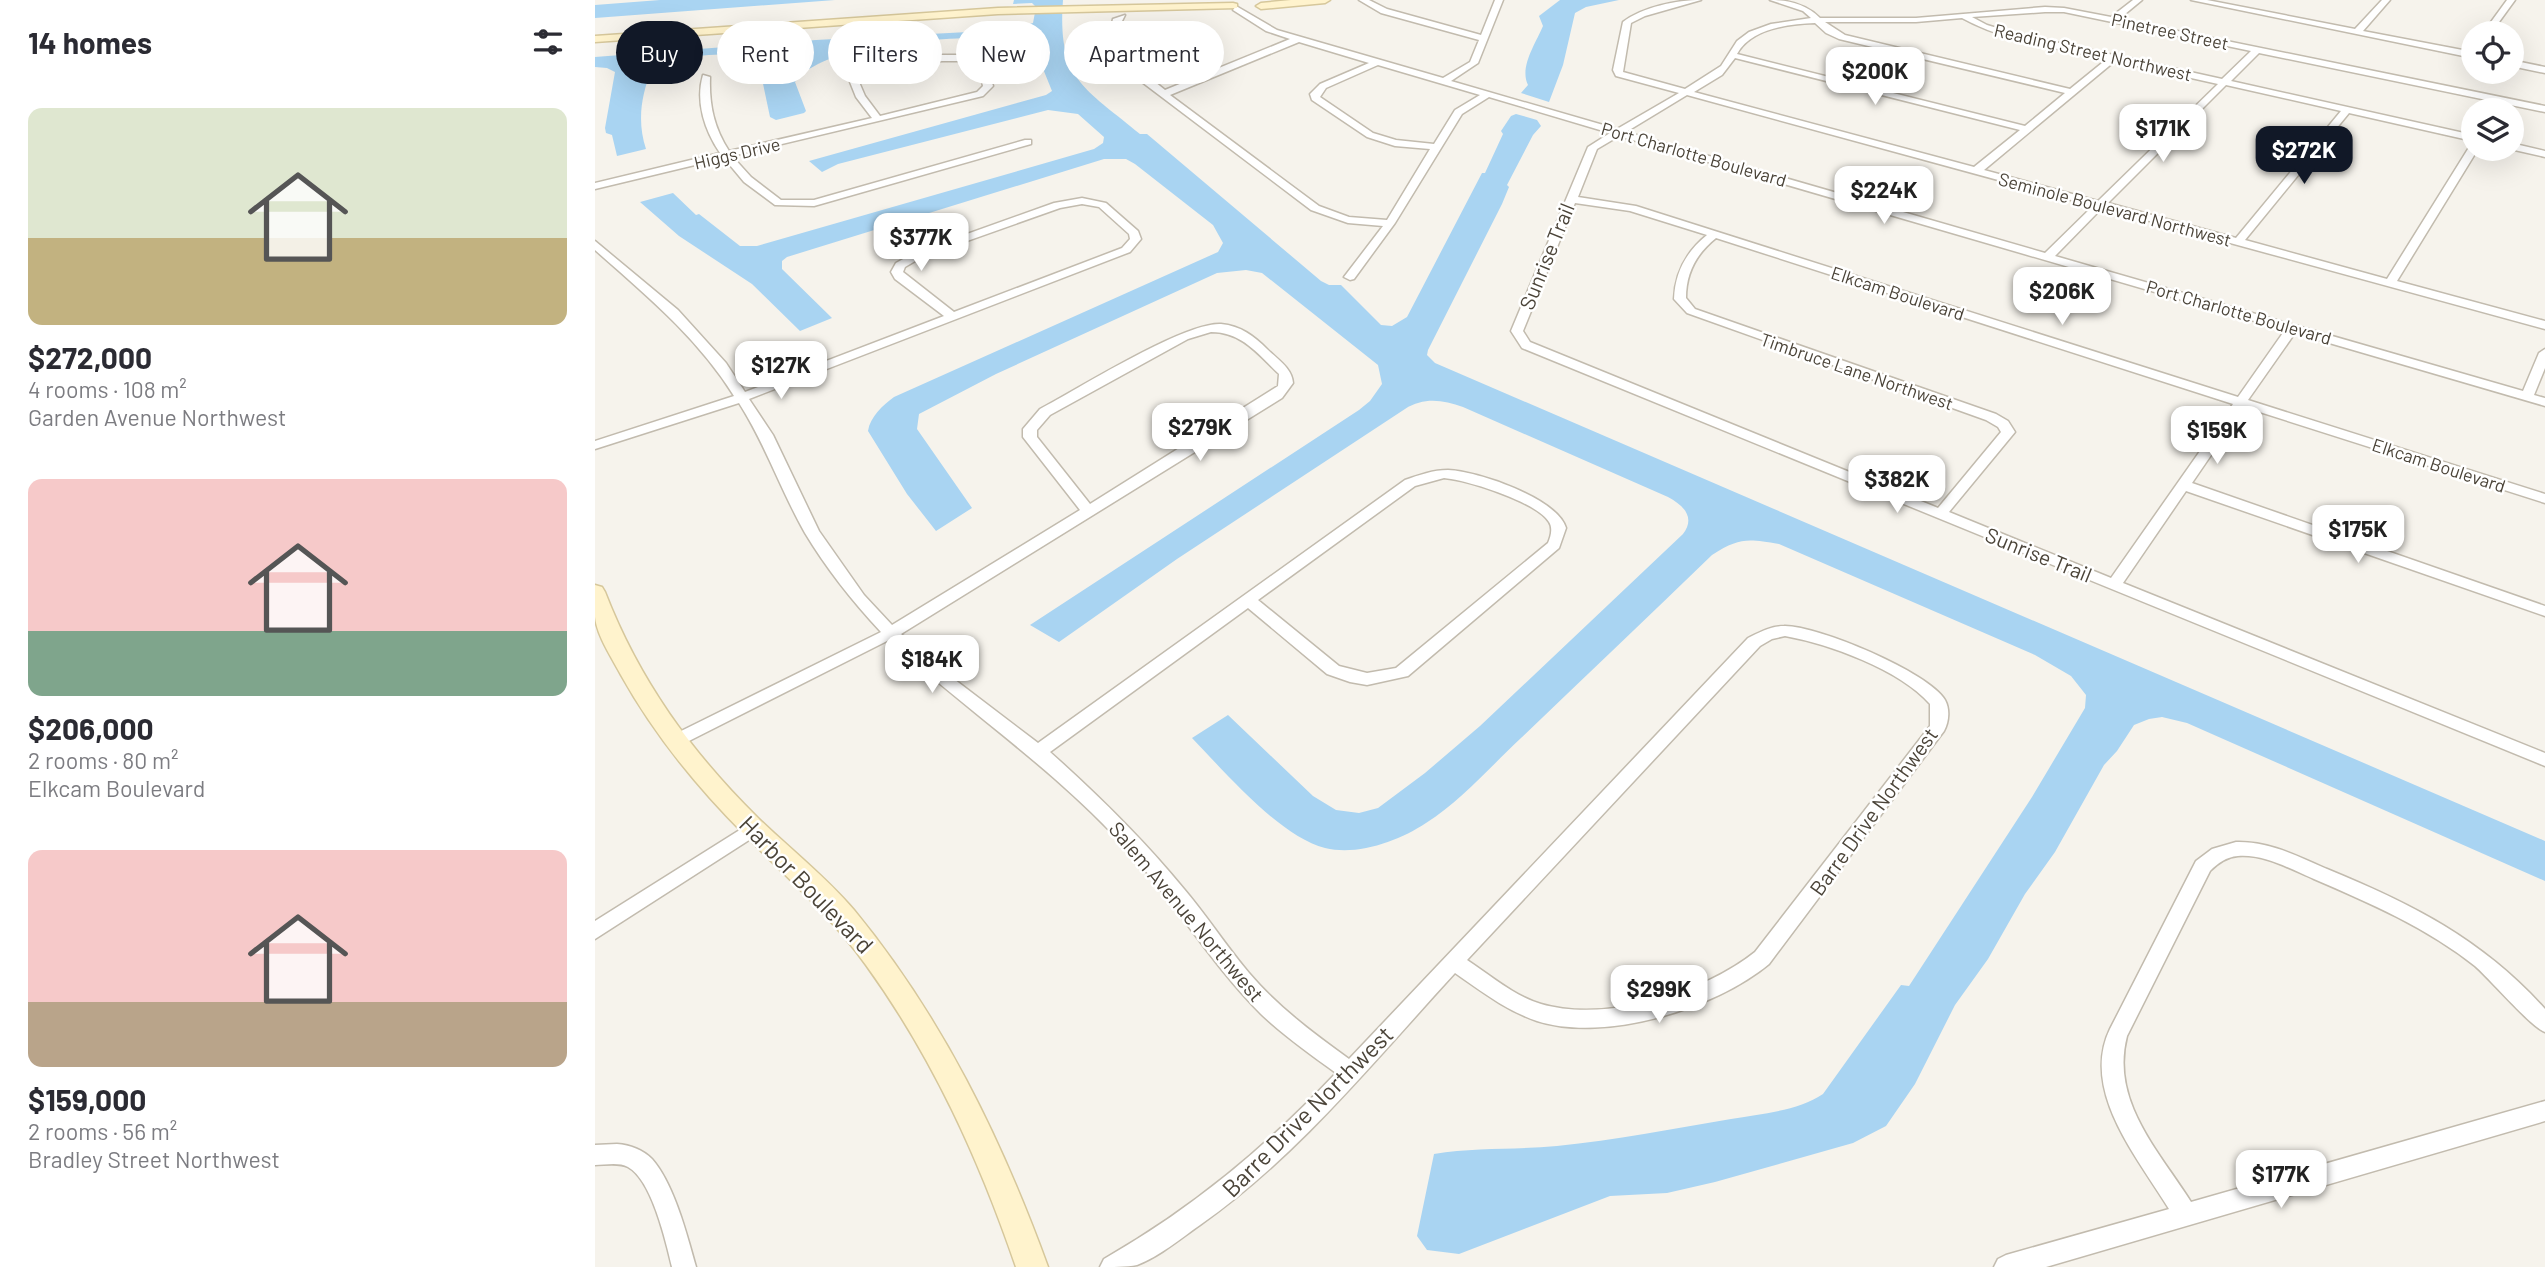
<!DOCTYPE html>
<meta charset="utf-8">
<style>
body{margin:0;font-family:Barlow,sans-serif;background:#f2f2f3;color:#2b2b33;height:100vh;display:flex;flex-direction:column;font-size:26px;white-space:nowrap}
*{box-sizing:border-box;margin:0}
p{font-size:23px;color:#7c7c81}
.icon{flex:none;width:38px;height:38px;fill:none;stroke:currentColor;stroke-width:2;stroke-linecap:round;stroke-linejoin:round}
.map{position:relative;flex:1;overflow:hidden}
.side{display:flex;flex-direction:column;background:#fff;width:595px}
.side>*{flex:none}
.banner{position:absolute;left:21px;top:21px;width:665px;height:63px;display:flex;gap:14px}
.buttons{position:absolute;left:1866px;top:21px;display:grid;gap:14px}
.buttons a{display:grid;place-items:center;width:63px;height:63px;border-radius:50%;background:#fff;box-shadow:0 7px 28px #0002;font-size:35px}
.price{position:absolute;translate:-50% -60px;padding:0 16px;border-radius:14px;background:#fff;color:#222;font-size:23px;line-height:46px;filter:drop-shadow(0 2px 4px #0008)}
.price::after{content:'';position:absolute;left:50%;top:42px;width:21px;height:16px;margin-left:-10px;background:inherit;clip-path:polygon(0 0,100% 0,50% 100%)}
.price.selected{background:#111827;color:#fff}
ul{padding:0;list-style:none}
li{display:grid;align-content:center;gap:14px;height:371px;padding:0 28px}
li span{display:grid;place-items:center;height:217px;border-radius:14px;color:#555}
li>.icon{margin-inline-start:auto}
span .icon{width:126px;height:126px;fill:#fffc;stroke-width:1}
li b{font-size:30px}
h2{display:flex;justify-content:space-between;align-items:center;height:84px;padding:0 28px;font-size:30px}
.tag{padding:0 24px;border-radius:32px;background:#fff;box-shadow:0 7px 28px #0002;font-size:24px;line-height:63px}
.tag.selected{background:#111827;color:#fff}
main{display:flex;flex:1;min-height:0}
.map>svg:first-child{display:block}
.water{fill:#a9d4f2}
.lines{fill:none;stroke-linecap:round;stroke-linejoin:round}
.street-casing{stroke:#c2bbae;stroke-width:3}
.secondary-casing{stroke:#d6c79b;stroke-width:3}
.street{fill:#fff;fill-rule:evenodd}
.secondary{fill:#fff3cd;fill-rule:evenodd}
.labels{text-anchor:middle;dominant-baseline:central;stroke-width:5;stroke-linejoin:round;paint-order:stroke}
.far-street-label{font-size:18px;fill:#4b4439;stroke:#fff}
.street-label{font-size:21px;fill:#4b4439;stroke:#fff}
.near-street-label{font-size:24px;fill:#4b4439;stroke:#fff}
</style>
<main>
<section class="side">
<h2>14 homes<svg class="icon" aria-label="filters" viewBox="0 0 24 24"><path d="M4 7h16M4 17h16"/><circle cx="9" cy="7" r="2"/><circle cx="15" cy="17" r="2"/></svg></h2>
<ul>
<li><span style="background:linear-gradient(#dfe7d0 60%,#c2b280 0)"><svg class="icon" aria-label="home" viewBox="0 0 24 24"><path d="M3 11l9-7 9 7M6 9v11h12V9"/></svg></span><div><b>$272,000</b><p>4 rooms · 108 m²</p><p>Garden Avenue Northwest</p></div></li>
<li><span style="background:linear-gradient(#f6c9c9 70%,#7fa58c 0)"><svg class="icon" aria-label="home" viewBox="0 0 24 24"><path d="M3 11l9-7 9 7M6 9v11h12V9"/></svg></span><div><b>$206,000</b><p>2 rooms · 80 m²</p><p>Elkcam Boulevard</p></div></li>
<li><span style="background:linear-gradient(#f6c9c9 70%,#b9a48a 0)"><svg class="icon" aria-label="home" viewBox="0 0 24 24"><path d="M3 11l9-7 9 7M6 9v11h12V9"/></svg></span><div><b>$159,000</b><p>2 rooms · 56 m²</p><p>Bradley Street Northwest</p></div></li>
</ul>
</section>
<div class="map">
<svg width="1950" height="1267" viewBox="0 0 1950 1267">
<rect width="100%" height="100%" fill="#f6f3ec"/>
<path class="water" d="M65,0H240L0,18V5Z
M419,0H468C462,80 490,88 545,134H552L726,281L734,285H746L786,325L797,326L812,317L887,173H890L908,134L906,131L916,116L921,114L942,120L946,126L938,135L912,185L914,187L907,204L833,350L832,355L840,363L1950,841V881L1592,723L1567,717L1554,719L1539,725L1522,751L1509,765L1460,852L1430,894L1393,959L1360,1005L1320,1084L1291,1126L1258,1143L1120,1182L1072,1193L1015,1196L864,1254L832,1250L822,1236L839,1154C880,1147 921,1150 962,1146C1020,1140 1078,1129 1136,1119C1165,1114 1203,1111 1228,1094L1306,985L1314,986L1437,797L1490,708L1491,695L1476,676L1440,655L1184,544C1153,539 1145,537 1117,555C1054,616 990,677 926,738C896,766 866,801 831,823C804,841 763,856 730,848C684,836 630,772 597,738L633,715L718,796L741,810L764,813L783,808L830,773L885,726L1088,534C1101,517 1088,505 1073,497L868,407C848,400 829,397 810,409L582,559L464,642L435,625L764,410L775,401L787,384L783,365L667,273L651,270L622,273L401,374L324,414L322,429L377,508L341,531L312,494L273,431C275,417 288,405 299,397L623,252L628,243L618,225L540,164L531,159H509L192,257L187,261V269L237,318L205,331L157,284L84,236L45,202L78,193L101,215L104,214L145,246H162L499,149L508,143L509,137L483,114L453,110L243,164L227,172L214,161L451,95L457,91L438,44L427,38C376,36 231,39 200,82L211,111L209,113L181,120L175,117L163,60C146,49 73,56 57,69C46,95 42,122 51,149L22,156L17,135L11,133L10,128L20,72L12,68L0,67V57L221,40L411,30L438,23L441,7L437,3L418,4Z
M965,0H1024L991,7L980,13L968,65L954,102L926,93L933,85C924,67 941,43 948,26L944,16Z"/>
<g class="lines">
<g class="street-casing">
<path id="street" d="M764,0H774L792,9L886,35L900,0H908L883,63L856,81L1022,129L1084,93L1021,76L1018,70L1028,22C1047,7 1082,0 1106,0L1050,16L1036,23L1028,72L1090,89L1126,66L1142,41L1154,32L1176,24L1216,18L1208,11L1175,0C1194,0 1211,4 1225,18H1321L1450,7L1469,8L1516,17L1538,0H1547L1524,19L1950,106V112L1664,53L1636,81L1878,135V141L1754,113L1650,240L1792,279L1873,149L1878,146V149H1883L1802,281L1950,321V329L1507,208L1460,256L1928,391L1944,353L1950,349V368L1939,395L1950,398V406L1700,333L1653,400L1950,494V503L1649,407L1597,483L1950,606V616L1591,491L1528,583L1950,753V766L927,348L916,331L993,147L1015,133L894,97L867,114L800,223L759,279L755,280L749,277L788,226L753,223L716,210L539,76C529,64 513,35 518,19L530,15L524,27L540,66L570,90L695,39L671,31L638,10L641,6L682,30L848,78L875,62L884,40L786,13ZM1450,12H1469L1656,51L1627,79L1415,32L1392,25L1377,17ZM1367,18C1410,42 1464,48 1512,59L1475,89L1250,35L1230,22H1321ZM1220,23L1231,33L1244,39L1470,93L1430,126L1142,54C1156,28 1194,24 1220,23ZM704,42L774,63L725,84L715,94L717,100L772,137L800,146L835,149L792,220L754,217L724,206L575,95ZM1140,58L1425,130L1379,167L1099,92L1127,75ZM1520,61L1623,84L1503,201L1389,170ZM783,65L885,95L860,110L839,144L801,140L778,133L725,97L731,88ZM1631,85L1746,111L1641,238L1513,203ZM1092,95L1498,206L1450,253L1031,132ZM1024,136L1690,330L1643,397L1041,206L983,197L1002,149ZM980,203L1035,211L1112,235C1091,252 1080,272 1079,299L1092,313L1391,420L1403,427L1406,432L1343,508L935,342L928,331ZM1121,238L1638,404L1516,578L1354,512L1420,432L1413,421L1401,414L1100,309L1091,298C1091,273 1101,254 1121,238Z
M1596,0H1612L1760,29L1787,0H1795L1768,31L1878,52V58Z
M1912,0H1920L1896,33H1888Z
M348,55H375L390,61L398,86L388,96L137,156L156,177L186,200H219L430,140H436V144L219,206L180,205L149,182L129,158L0,189V183L125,153C110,131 100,102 108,75L115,77C114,105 119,128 134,151L277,118L261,97L255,82C275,55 317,57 348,55ZM348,61H374L383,64L388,86L382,92L285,116L270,96L264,82C282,59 321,62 348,61Z
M1916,60L1950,67V73L1916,66Z
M1916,143L1950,151V157L1915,149Z
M487,198L511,203L543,231L546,239L535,252L154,399L178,435L224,531L269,595L297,625L485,510L428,437V429L445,409C483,389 589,322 626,324C646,326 659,336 672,349C682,359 697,368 698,383L687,398L306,634L351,673L443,743L810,480C824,475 838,470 853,470C882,471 962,498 971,528L964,548L813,676L772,685L755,682L732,674L653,608L455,752C503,795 548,839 589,889C612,916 631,946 654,973C683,1007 718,1033 754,1059L1153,638C1165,632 1176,626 1189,626C1221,625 1334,672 1350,700C1355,709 1354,722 1349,731L1174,964C1121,1008 1011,1043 942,1021C912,1011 886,991 860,973C780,1060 703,1156 605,1225C585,1239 565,1256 542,1265C532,1267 516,1267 505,1267L509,1259C598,1208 670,1148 741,1073C715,1054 689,1036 666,1014C615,963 578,899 529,846C457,767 372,711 294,640L86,745H74L71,741L74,737L286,632C258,602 231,568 210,533C186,491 171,445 144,403L0,449V441L139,396C103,338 51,295 0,250V241L83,310L131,363L150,392L349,316L300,279L296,272L301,263L319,253L459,203ZM487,204L504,207L534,234L535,239L527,248L359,312L308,272L310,267L327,257L465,208ZM616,332C647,332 663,354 684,374L683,386L495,504L442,437V430L455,415L593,339ZM849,478C872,480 942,502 954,522C958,528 956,536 953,543L801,668L772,673L744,666L663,600L820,486ZM1190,636C1234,644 1304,669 1335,704V726L1160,952C1109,993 1011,1023 946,1004C919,996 895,975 872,960L1165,646L1177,639Z
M159,821L165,823L168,828L165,833L0,939V921Z
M1641,842C1674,841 1702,856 1732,869C1817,904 1887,939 1950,1009V1032C1936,1027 1896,980 1880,966C1832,928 1775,903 1719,879C1695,869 1670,854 1643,856C1631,857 1623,863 1615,871L1532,1036C1515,1101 1564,1151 1596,1202L1950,1101V1121L1451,1267H1399L1403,1259L1411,1255L1574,1209C1543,1158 1485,1091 1515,1029L1601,861L1617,849Z
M22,1144C35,1145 48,1150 57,1159C79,1184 92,1235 101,1267H77C71,1242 57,1180 33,1167C24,1162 10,1165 0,1165V1145Z"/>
</g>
<g class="secondary-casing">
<path id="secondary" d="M696,0H735L730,3L666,9L661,6L666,3Z
M638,3L642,4V8L403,14L0,42V36L403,8Z
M0,585L7,587L10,592C44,680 96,752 163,818C195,849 230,876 259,910C347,1017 406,1138 453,1267H421C384,1159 338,1058 271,965C235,915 191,877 149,834C101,786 59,734 26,675C17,658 2,636 0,617C0,607 0,596 0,585Z"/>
</g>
<use href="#street" class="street"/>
<use href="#secondary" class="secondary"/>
</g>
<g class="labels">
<g class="far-street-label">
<text transform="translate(1575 31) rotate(12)">Pinetree Street</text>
<text transform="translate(1498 52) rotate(13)">Reading Street Northwest</text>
<text transform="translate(142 153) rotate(-13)">Higgs Drive</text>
<text transform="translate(1099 154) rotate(16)">Port Charlotte Boulevard</text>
<text transform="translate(1520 209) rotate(15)">Seminole Boulevard Northwest</text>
<text transform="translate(1303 293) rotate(18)">Elkcam Boulevard</text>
<text transform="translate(1644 312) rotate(16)">Port Charlotte Boulevard</text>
<text transform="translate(1262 371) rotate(19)">Timbruce Lane Northwest</text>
<text transform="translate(1844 465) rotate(18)">Elkcam Boulevard</text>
</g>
<g class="street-label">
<text transform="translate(951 256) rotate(-68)">Sunrise Trail</text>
<text transform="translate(1444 554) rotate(22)">Sunrise Trail</text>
<text transform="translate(1278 811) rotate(-54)">Barre Drive Northwest</text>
<text transform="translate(592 911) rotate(50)">Salem Avenue Northwest</text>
</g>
<g class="near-street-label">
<text transform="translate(212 884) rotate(46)">Harbor Boulevard</text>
<text transform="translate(712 1111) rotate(-45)">Barre Drive Northwest</text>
</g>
</g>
</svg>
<div class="buttons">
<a><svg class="icon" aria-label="locate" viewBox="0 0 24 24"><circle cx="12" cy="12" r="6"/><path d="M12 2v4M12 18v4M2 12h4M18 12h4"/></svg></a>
<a><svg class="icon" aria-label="layers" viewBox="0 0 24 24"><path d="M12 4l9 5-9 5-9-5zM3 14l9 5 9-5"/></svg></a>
</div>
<b class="price" style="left:1280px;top:107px">$200K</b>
<b class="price" style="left:1568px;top:164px">$171K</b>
<b class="price selected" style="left:1709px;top:186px">$272K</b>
<b class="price" style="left:1289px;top:226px">$224K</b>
<b class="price" style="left:326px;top:273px">$377K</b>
<b class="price" style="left:1467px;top:327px">$206K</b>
<b class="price" style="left:186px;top:401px">$127K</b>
<b class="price" style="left:605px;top:463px">$279K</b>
<b class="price" style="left:1622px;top:466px">$159K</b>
<b class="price" style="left:1302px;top:515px">$382K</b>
<b class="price" style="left:1763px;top:565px">$175K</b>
<b class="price" style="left:337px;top:695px">$184K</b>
<b class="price" style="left:1064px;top:1025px">$299K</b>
<b class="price" style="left:1686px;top:1210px">$177K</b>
<div class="banner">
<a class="tag selected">Buy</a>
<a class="tag">Rent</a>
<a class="tag">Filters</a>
<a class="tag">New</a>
<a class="tag">Apartment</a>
</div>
</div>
</main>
